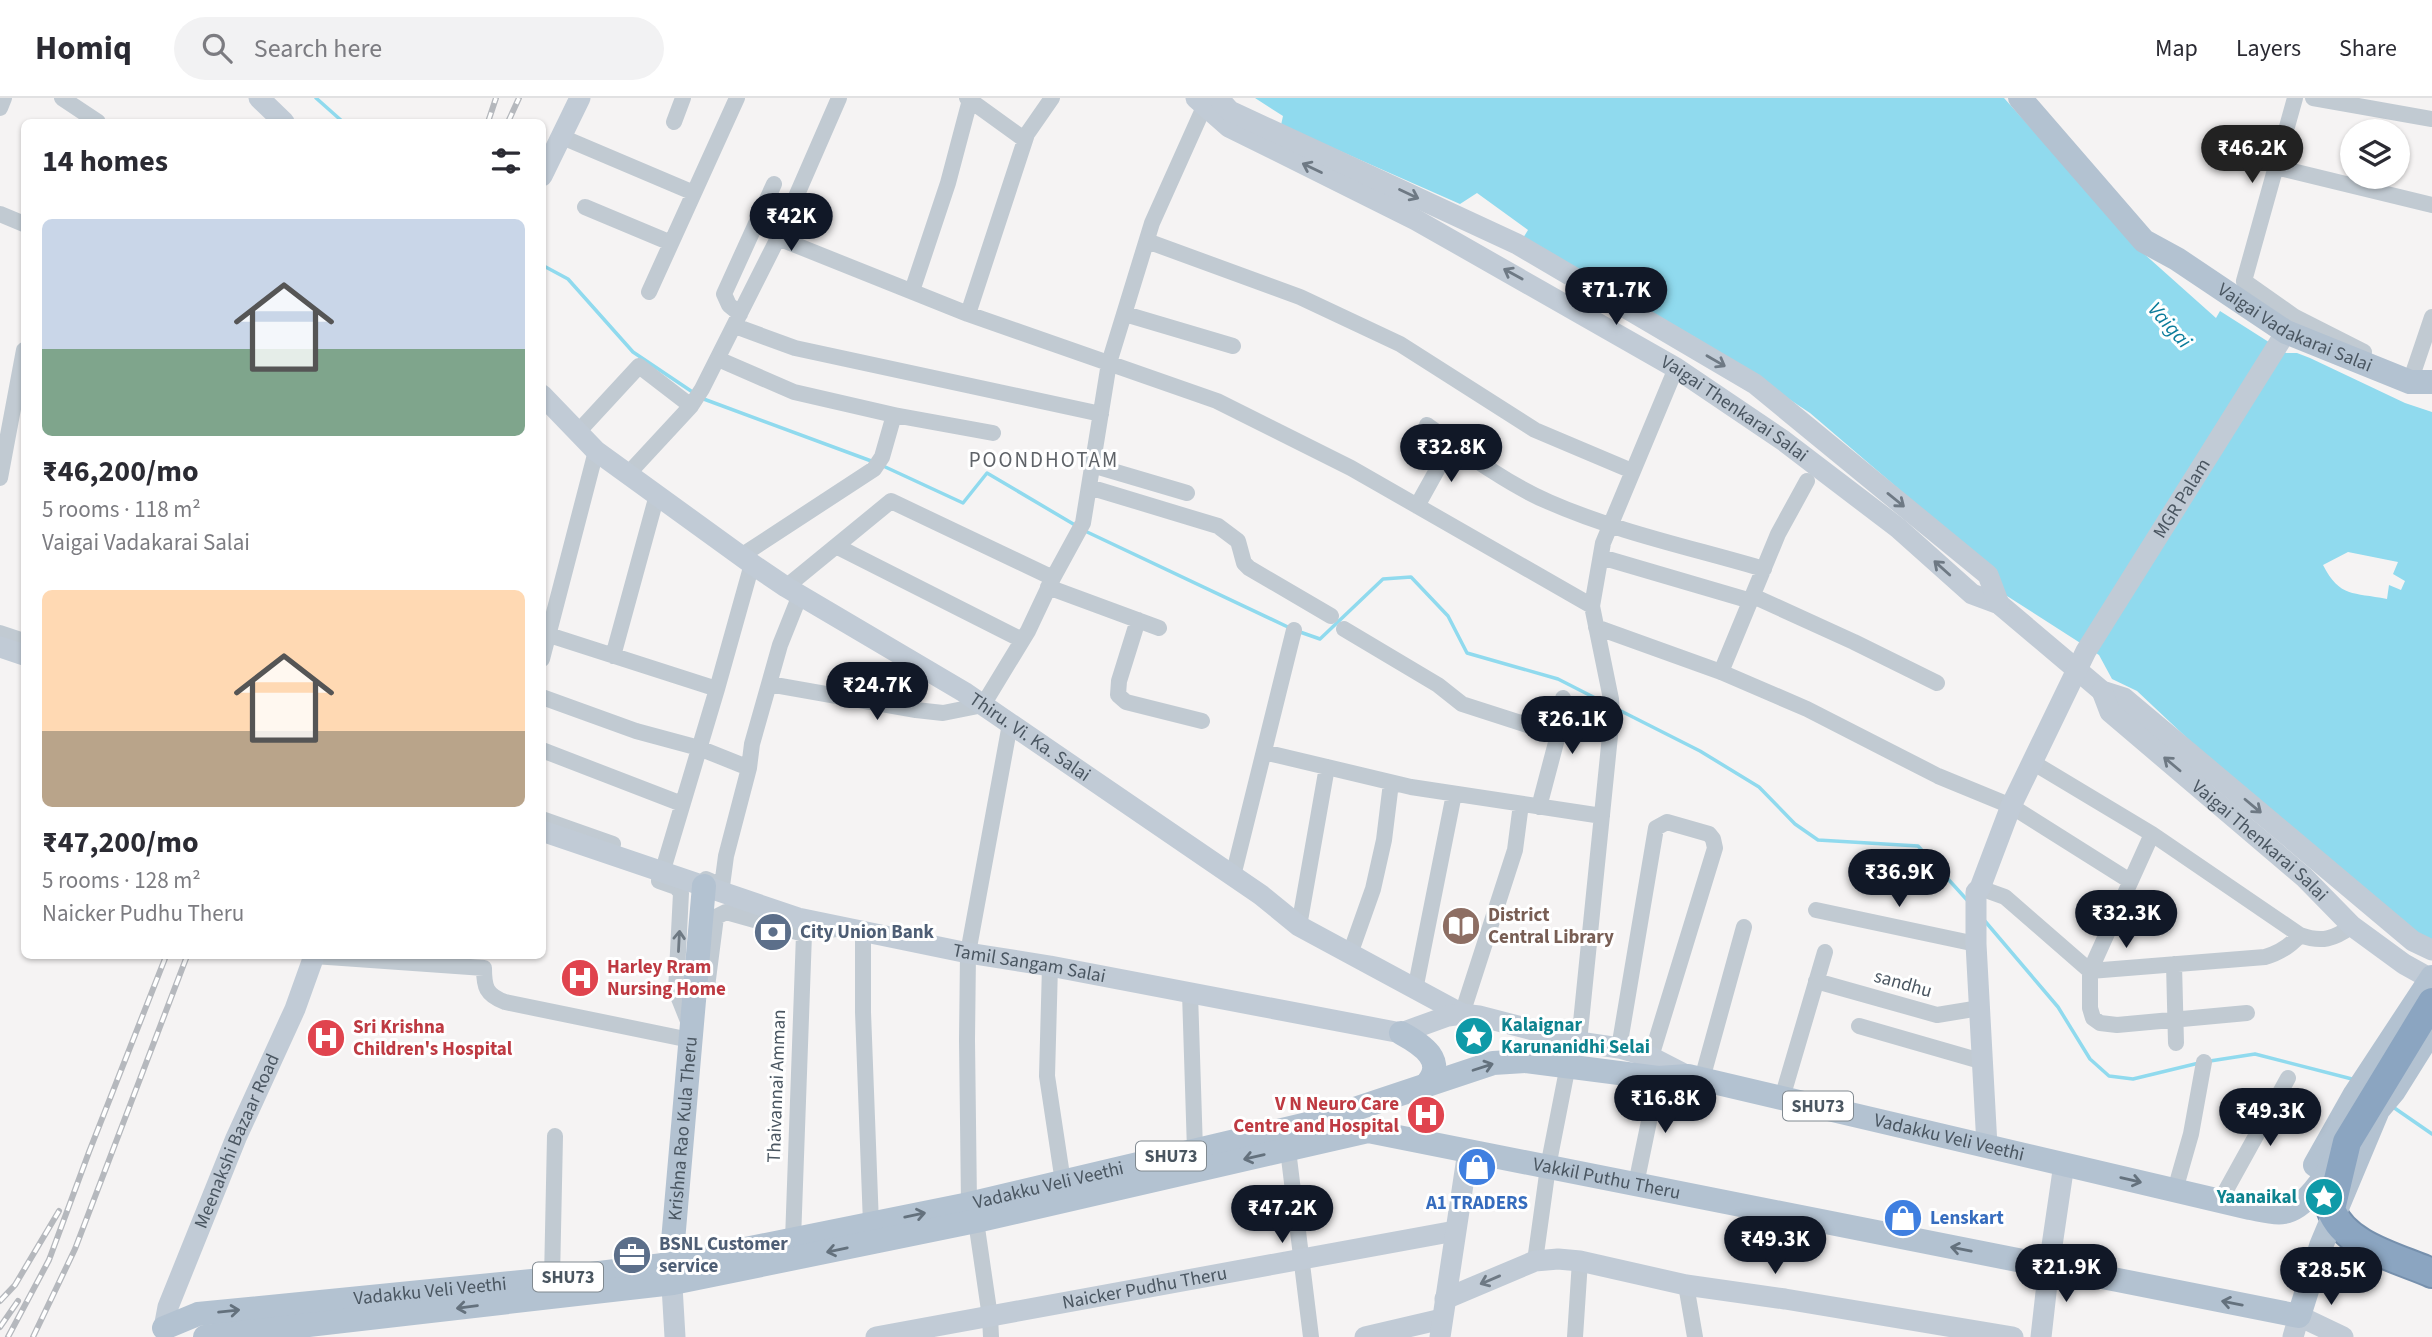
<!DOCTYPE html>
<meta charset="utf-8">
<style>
body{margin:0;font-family:"Source Sans 3",sans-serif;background:#f2f2f3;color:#2b2b33;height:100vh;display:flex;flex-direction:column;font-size:26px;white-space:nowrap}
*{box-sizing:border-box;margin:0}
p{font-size:23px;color:#7c7c81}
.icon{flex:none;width:38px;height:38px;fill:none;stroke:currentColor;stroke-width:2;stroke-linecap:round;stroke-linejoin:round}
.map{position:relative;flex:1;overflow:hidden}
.details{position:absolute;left:21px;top:21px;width:525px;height:840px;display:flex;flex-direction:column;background:#fff;border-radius:10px;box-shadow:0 2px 5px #0004}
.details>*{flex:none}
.fabs{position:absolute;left:2340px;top:21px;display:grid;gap:14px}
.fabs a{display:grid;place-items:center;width:70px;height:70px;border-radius:50%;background:#fff;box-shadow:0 2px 5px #0004;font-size:35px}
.price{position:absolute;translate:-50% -60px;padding:0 16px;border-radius:24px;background:#111827;color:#fff;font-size:23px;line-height:46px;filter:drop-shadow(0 2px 4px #0008)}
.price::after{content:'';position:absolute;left:50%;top:42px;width:21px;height:16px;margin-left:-10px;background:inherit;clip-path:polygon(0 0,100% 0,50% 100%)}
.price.selected{background:#222;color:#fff}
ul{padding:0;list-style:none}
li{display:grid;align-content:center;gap:14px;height:371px;padding:0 21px}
li span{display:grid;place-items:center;height:217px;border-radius:10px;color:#555}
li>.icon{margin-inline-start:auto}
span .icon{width:126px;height:126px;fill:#fffc;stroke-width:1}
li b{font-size:30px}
h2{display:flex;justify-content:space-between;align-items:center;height:84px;padding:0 21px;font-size:30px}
header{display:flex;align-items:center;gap:42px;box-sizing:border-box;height:98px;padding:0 35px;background:#fff;border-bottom:2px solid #e1e1e2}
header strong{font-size:33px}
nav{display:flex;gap:38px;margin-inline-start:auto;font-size:24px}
.search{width:490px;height:63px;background:#f2f2f3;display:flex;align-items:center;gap:18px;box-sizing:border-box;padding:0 24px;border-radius:38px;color:#7c7c81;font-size:26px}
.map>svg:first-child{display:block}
.water{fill:#90daee;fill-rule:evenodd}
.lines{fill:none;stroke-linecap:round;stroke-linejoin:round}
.stream{stroke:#90daee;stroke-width:3.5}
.highway-casing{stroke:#7690ad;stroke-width:32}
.street{stroke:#c1cad2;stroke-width:16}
.secondary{stroke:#c1cbd6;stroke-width:21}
.primary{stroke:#b3c2d1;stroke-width:24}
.highway{stroke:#8ba5c1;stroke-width:28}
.rail-casing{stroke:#b5b8bd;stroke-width:6}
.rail{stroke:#fff;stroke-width:3.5;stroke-dasharray:10;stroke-linecap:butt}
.oneway{stroke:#6e7984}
.oneway2{stroke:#6e7983}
.oneway3{stroke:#64717d}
.labels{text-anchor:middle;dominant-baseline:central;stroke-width:6;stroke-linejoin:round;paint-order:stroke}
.shield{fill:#fff;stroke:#808990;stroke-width:2}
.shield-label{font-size:18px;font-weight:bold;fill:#4a5661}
.street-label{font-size:19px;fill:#4a5661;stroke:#fff}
.education-label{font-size:19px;font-weight:bold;fill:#785e54;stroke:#fff;text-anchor:start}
.service-label{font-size:19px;font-weight:bold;fill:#4e5e75;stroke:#fff;text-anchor:start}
.health-label{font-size:19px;font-weight:bold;fill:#be3a42;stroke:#fff;text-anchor:start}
.culture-label{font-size:19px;font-weight:bold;fill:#0d838f;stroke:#fff;text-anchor:start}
.shop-label{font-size:19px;font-weight:bold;fill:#366cbe;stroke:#fff}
.water-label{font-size:21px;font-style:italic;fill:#0c7c9b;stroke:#fff}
.neighbourhood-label{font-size:21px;letter-spacing:2px;fill:#5f6368;stroke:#fff}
</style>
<header>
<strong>Homiq</strong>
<div class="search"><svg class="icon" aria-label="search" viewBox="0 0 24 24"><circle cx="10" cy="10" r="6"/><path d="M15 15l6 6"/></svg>Search here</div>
<nav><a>Map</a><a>Layers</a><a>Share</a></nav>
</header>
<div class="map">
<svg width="2432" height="1239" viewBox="0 0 2432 1239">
<rect width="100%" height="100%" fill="#f5f3f3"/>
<path class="water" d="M1255,0H2004L2142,154L2216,220L2220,213L2286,255H2297L2310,260L2405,305L2432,314V846L2238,688L2137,593L2112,581L2099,557L2007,498L1949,434L1810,315L1698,241L1523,140L1528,132L1477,95L1460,106L1281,27L1283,18ZM2348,454L2398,464L2393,476L2405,483L2401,492L2389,487L2387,501C2353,494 2340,500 2323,467Z"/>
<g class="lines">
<path class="stream" d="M316,0L343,24
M542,167L568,181L633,254L694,295
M701,300L874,364
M881,367L963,405L987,375L1075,427
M1085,433L1290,530
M1300,534L1320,541L1383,481L1411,479L1448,518L1467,555L1558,581L1607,606
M1617,611L1700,653L1759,689L1795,726L1818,742L1918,748L1968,803
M1984,822L2058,909L2090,961L2109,978L2133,981L2199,965
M2210,963L2255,956L2352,981
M2393,1009L2432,1036"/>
<g class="highway-casing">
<path id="highway" d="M2432,904L2347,1044L2331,1111C2344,1148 2398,1160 2432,1175"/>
</g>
<path class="street" d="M62,0L98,24
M967,0L1025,42
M2295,0L2244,183L2295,219L2364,254
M2313,0L2432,21
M0,10L4,0
M674,24L683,0
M562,39L694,95
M2276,69L2432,107
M585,109L671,145
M0,116L24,126
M778,140L968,216L1217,303L1351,370L1592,508
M1147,143L1300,199L1400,246L1535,332L1632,373
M912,193L948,85L970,2
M649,194L737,0
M740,216L729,207L724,196L774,86
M968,216L1027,36L1052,0
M1125,216L1233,248
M735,228L795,250L1101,316
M718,261L794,294L894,317L993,335
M2410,284L2432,219
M1427,327C1466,355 1505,385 1549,404C1617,434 1693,450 1764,471
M578,334L639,268L691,308
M1092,367L1187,395
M628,376L691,308L702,291L778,140L839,0
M0,380L24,252
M1089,389L1218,428L1238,443L1244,465L1249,470L1331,518
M1417,408L1452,345
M836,448L1022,542
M741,458L874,371L882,359L894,317
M1601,459L1751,503
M786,489L891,403L1053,480
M1048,489L1159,530
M1753,498L1854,544L1937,585
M1138,522L1119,583L1118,597L1126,604L1202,623
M1596,529L1721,574L1807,611L1938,678L2011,708L2130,783
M1344,531L1438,587L1462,606L1558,637
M0,535L24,543
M549,537L717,591
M613,558L657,397
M542,561L596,353
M1721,574L1778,436L1807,383
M769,586L916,612L943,615L983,607L1028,533L1053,480L1083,425L1109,265L1152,125L1204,9
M542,599L636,633L699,650L749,670
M542,652L682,706
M1264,654L1411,689L1602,718
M2032,664L2152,736L2300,837C2322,845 2334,841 2352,828
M1539,709L1558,637L1563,600
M542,721L613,746
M2152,736L2090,873V910L2093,920L2100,925L2117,927L2247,915
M665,765L717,591L752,466
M1233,778L1294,532
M706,781L722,788L726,758L749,670L752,646L780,547L800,497
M659,783L676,789L681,795L676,893L688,923
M1980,790L2005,799L2090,873L2265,859C2280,855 2290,848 2300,837
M1816,812L1976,846
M1299,828L1327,669
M863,833V914L871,1126
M1350,856L1373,791L1384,742L1391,685
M314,858L484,870C484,889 486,897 505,904L690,942
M2174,866L2176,945
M1050,868L1047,978L1063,1084
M1816,883L1937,917L1980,910
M707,889L716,819L726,814L804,836L836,831
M1415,892L1454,696
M1190,895L1195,1052
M1462,916L1515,752L1521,706
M1859,928L1984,964
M1579,944L1612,618L1611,601L1592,508L1603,445L1676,270
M1619,950L1656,730L1667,724L1709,736L1713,741L1715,750L1651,959
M1702,981L1744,829
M1782,1000L1825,854
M1288,1052L1311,1239
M1636,1086L1658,980
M2175,1092L2191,1036L2204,964
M2220,1103L2288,980
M969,1106L967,942L968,855L1010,626
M976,1123L990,1219L991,1239
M793,1142L804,836
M1535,1163L1548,1069L1568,967
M552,1181L555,1038
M1686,1187L1695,1239
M1575,1239L1580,1163"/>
<g class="secondary">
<path d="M259,0L284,24"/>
<path id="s1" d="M1196,0L1229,29L1416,122L1676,270L1784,343L1898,430L1972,496L1999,506L2102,593L2124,600L2413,843L2432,852"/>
<path d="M1218,0L1230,13L1517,146L1755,286L1988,477L1999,506"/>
<path d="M542,78L580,0"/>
<path id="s2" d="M542,297L596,353L752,466L786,489L964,594L1261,797L1299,828L1462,916"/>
<path d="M0,549L24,557"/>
<path id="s3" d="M2102,593L2110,614L2304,779L2352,828L2404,866L2431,881"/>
<path id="s4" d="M542,733L798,820L968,855L1050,868L1401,935L1448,918L1462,916L1479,918L1579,944L1619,950L1651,959L1688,978"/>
<path id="s5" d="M1987,1048L1976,846V794L1980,790L2011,708L2086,553L2286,234"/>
<path d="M671,1171L675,1239"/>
<path d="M1445,1201L1535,1163L1558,1161L1580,1163L1686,1187L1785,1201L2013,1239"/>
<path id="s6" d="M164,1230L168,1209L236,1040L295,911L314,858"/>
<path id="s7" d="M876,1239L1455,1133"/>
<path d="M1365,1239L1442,1221"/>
<path d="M1440,1239L1468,1053"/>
<path d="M2041,1239L2049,1168L2064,1066"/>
<path d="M2293,1239L2299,1218L2343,1239"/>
</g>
<g class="primary">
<path id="s8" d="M2020,0L2144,143L2177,161L2286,234L2410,284H2432"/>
<path d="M1401,935C1421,946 1449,963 1425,988"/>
<path d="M2315,1067L2355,996L2432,879"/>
<path id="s9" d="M671,1166L704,788"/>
<path id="s10" d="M164,1230L198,1216L552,1181L671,1166L969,1106L1316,1024L1493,965L1526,963L1658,980L1688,978L2250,1110C2261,1112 2274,1116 2284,1114C2308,1110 2329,1072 2341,1053"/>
<path id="s11" d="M205,1239L673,1185L976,1123L1368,1033L2299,1218L2321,1148L2378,1012L2394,993L2432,932"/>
</g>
<use href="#highway" class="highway"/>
<g class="rail-casing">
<path id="rail" d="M488,24L496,0
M508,24L519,0
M0,1203L15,1187L59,1113
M0,1229L18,1203
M8,1239L49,1162L89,1054L166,858
M33,1239L75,1151L187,858"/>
</g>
<use href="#rail" class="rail"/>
</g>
<defs><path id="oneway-shaft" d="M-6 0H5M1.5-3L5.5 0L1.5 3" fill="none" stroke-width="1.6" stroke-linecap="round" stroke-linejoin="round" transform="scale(1.75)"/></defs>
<g class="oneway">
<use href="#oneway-shaft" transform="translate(1312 70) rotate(-154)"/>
<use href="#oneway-shaft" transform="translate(1409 96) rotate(25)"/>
<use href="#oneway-shaft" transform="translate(1513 176) rotate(-151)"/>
<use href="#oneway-shaft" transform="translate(1716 263) rotate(30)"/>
<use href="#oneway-shaft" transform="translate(1896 402) rotate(39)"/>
<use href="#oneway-shaft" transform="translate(1942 470) rotate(-138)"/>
<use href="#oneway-shaft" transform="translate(2172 666) rotate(-140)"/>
<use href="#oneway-shaft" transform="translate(2253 708) rotate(40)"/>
<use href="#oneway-shaft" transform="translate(1490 1182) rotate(157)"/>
</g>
<use class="oneway2" href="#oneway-shaft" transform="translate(679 843) rotate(-87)"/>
<g class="oneway3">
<use href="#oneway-shaft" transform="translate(1483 969) rotate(-18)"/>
<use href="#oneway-shaft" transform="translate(1254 1059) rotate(167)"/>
<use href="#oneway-shaft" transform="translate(2131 1082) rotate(13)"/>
<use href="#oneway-shaft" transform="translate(915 1117) rotate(-12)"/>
<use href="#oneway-shaft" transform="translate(1961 1151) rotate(-169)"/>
<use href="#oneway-shaft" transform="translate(837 1152) rotate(168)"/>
<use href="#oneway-shaft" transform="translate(2232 1205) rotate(-169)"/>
<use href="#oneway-shaft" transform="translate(467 1209) rotate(173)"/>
<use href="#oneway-shaft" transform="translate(229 1213) rotate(-6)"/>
</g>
<defs>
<g id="library-disc" transform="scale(2.0125)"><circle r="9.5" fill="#8d6e63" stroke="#fff"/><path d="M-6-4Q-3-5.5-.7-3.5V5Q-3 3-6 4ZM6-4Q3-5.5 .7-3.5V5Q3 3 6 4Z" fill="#fff"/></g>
<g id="bank-disc" transform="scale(2.0125)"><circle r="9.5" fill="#5c6f8a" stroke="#fff"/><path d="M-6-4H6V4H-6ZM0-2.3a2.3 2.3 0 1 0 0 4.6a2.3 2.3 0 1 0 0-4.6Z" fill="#fff"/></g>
<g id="hospital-disc" transform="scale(2.0125)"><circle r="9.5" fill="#e0444e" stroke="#fff"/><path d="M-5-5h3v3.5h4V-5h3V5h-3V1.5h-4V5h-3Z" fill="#fff"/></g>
<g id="sight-disc" transform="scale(2.0125)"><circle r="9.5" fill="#0f9aa8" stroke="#fff"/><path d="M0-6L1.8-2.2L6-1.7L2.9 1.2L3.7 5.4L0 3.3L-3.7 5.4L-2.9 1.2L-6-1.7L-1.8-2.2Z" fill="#fff"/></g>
<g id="shop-disc" transform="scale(2.0125)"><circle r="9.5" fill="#3f7fe0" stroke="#fff"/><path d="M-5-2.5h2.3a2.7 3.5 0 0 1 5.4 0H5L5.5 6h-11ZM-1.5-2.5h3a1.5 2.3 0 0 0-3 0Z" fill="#fff"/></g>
<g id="office-disc" transform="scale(2.0125)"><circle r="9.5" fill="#5c6f8a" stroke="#fff"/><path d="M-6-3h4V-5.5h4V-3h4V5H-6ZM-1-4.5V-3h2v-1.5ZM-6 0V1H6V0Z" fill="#fff"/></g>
</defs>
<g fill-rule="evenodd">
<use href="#library-disc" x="1461" y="828"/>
<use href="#bank-disc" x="773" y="834"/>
<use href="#hospital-disc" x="580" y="880"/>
<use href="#sight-disc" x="1474" y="938"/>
<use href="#hospital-disc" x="326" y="940"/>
<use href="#hospital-disc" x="1426" y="1017"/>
<use href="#shop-disc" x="1477" y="1069"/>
<use href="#sight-disc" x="2324" y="1099"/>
<use href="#shop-disc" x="1903" y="1120"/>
<use href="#office-disc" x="632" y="1157"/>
</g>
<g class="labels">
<g class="shield">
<rect x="1783" y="993.5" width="70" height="29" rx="5"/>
<rect x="1136" y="1043.5" width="70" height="29" rx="5"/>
<rect x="533" y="1164.5" width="70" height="29" rx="5"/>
</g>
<g class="shield-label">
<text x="1818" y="1008">SHU73</text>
<text x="1171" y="1058">SHU73</text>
<text x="568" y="1179">SHU73</text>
</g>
<g class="street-label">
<text stroke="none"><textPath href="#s8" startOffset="364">Vaigai Vadakarai Salai</textPath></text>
<text stroke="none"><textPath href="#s1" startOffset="623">Vaigai Thenkarai Salai</textPath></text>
<text stroke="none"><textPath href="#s5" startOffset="700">MGR Palam</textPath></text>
<text stroke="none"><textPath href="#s2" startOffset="598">Thiru. Vi. Ka. Salai</textPath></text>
<text stroke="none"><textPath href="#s3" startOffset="220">Vaigai Thenkarai Salai</textPath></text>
<text stroke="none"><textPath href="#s4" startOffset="506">Tamil Sangam Salai</textPath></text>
<text transform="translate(1903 886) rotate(16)">sandhu</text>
<text transform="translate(777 988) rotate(-88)">Thaivannai Amman</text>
<text stroke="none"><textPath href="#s9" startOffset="136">Krishna Rao Kula Theru</textPath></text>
<text stroke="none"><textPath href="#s10" startOffset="1824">Vadakku Veli Veethi</textPath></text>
<text stroke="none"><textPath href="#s6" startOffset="201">Meenakshi Bazaar Road</textPath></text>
<text stroke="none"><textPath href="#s11" startOffset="1426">Vakkil Puthu Theru</textPath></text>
<text stroke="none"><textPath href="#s10" startOffset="898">Vadakku Veli Veethi</textPath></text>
<text stroke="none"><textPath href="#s7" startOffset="273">Naicker Pudhu Theru</textPath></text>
<text stroke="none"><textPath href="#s10" startOffset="270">Vadakku Veli Veethi</textPath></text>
</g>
<g class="education-label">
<text x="1488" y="817">District<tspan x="1488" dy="22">Central Library</tspan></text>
</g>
<g class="service-label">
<text x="800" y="834">City Union Bank</text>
<text x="659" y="1146">BSNL Customer<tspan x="659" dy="22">service</tspan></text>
</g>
<g class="health-label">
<text x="607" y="869">Harley Rram<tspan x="607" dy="22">Nursing Home</tspan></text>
<text x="353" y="929">Sri Krishna<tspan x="353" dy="22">Children's Hospital</tspan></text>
<text x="1399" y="1006" text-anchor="end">V N Neuro Care<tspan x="1399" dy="22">Centre and Hospital</tspan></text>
</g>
<g class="culture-label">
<text x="1501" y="927">Kalaignar<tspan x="1501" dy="22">Karunanidhi Selai</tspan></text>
<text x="2297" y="1099" text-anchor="end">Yaanaikal</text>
</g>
<g class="shop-label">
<text x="1477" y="1105">A1 TRADERS</text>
<text x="1930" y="1120" text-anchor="start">Lenskart</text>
</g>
<g class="water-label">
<text transform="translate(2170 227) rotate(48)">Vaigai</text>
</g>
<g class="neighbourhood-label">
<text x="1044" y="362">POONDHOTAM</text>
</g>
</g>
</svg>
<div class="fabs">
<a><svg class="icon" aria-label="layers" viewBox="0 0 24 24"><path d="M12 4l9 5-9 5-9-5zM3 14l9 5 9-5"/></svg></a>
</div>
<b class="price selected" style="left:2252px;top:87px">₹46.2K</b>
<b class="price" style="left:791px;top:155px">₹42K</b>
<b class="price" style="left:1616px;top:229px">₹71.7K</b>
<b class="price" style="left:1451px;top:386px">₹32.8K</b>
<b class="price" style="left:877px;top:624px">₹24.7K</b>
<b class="price" style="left:1572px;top:658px">₹26.1K</b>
<b class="price" style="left:1899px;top:811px">₹36.9K</b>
<b class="price" style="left:2126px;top:852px">₹32.3K</b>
<b class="price" style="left:1665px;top:1037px">₹16.8K</b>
<b class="price" style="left:2270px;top:1050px">₹49.3K</b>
<b class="price" style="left:1282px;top:1147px">₹47.2K</b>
<b class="price" style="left:1775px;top:1178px">₹49.3K</b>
<b class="price" style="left:2066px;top:1206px">₹21.9K</b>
<b class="price" style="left:2331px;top:1209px">₹28.5K</b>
<section class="details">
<h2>14 homes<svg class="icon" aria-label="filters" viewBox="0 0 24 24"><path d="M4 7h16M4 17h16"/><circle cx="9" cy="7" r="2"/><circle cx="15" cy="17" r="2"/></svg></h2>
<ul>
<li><span style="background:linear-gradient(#c9d6e8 60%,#7fa58c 0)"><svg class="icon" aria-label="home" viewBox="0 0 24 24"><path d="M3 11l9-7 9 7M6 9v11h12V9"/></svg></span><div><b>₹46,200/mo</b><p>5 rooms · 118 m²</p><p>Vaigai Vadakarai Salai</p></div></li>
<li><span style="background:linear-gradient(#ffd9b3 65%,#b9a48a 0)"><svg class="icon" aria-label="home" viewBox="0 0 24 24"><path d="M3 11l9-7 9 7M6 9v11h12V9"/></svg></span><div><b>₹47,200/mo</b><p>5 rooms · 128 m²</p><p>Naicker Pudhu Theru</p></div></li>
</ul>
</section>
</div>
